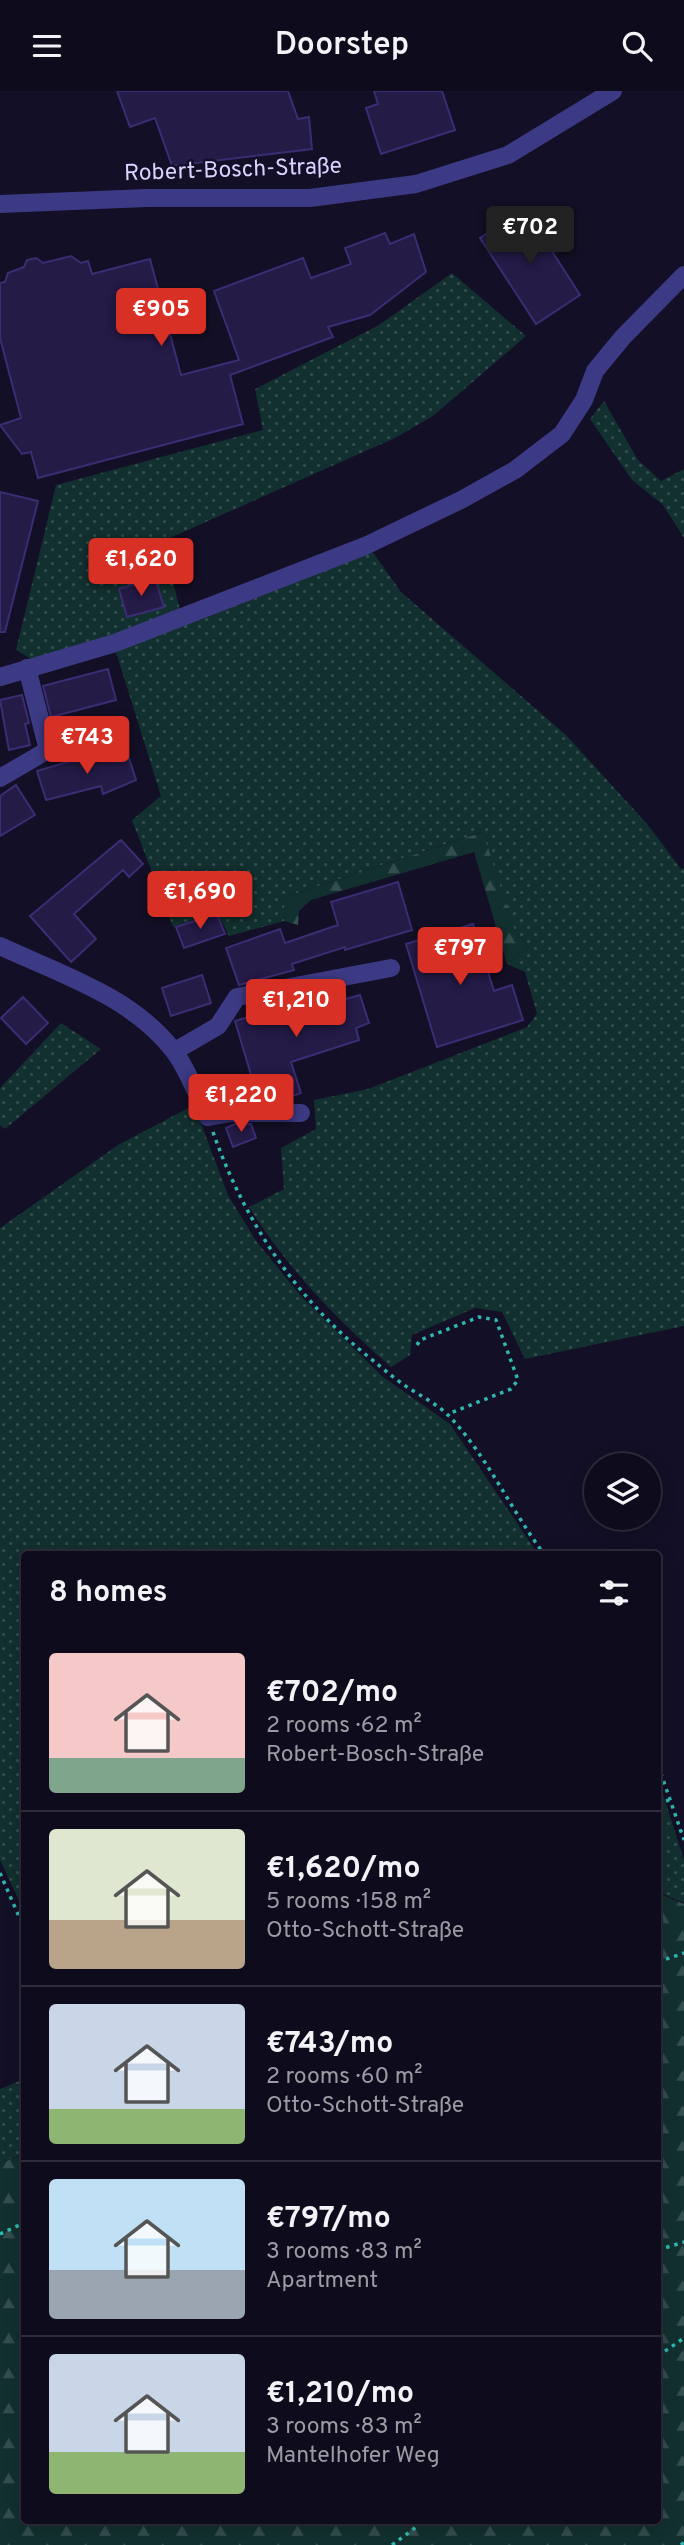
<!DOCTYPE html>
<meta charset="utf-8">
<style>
body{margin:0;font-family:Overpass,sans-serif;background:#171425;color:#f1f3f6;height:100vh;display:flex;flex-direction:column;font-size:26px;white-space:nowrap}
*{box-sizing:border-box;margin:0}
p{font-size:23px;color:#9b9ba3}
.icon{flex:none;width:38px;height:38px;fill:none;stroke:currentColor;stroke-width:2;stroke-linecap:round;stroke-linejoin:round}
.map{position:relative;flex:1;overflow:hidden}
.details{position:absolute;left:21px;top:1460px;width:640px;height:973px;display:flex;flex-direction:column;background:#0e0b1c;border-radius:7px;box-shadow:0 4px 18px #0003,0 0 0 2px #2e2b3b}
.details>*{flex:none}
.controls{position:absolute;left:584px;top:1362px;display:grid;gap:14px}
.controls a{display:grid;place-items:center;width:77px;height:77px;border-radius:50%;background:#0e0b1c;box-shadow:0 4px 18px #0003,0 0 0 2px #2e2b3b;font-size:35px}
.price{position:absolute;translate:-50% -60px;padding:0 16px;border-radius:7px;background:#d93025;color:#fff;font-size:23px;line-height:46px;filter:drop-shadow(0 2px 4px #0008)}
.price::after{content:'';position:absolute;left:50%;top:42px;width:21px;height:16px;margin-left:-10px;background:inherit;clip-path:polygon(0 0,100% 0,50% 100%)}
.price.current{background:#222;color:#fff}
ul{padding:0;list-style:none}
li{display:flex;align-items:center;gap:21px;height:175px;padding:0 28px}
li+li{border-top:2px solid #2e2b3b}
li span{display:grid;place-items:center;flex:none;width:196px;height:140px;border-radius:7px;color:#555}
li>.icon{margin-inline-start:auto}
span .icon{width:84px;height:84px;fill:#fffc;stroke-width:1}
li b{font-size:30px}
h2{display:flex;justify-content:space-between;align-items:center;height:84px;padding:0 28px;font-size:30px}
header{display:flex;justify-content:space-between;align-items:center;height:91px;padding:0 28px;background:#0e0b1c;font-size:32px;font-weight:600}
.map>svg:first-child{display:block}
.grass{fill:url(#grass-dots)}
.forest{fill:url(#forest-firs)}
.building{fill:#241b47;stroke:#3b2d73;stroke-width:2}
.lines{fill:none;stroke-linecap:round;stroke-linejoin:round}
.path{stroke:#2fb8b0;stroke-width:3.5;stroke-dasharray:3.5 5;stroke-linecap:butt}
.minor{stroke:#3d3a85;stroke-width:18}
.labels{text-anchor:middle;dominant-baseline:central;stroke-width:5;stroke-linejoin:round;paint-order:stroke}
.street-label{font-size:23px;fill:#d9d4ff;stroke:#130f26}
</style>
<header><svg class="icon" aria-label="menu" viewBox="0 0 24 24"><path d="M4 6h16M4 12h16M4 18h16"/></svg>Doorstep<svg class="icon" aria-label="search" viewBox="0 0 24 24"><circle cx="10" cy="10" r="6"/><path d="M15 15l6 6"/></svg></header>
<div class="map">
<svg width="684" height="2454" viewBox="0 0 684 2454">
<defs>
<pattern id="grass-dots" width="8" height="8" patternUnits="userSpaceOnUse" patternTransform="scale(1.75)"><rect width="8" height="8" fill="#12302f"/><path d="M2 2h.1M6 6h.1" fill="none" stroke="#344d4e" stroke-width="1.8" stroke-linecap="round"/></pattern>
<pattern id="forest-firs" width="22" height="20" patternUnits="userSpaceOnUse" patternTransform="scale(1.75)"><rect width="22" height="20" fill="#12302f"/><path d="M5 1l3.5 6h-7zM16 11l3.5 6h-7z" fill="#344d4e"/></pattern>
</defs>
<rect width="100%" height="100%" fill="#130f26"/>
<path class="grass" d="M452,182L526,245L433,325L395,347L163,450L181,523L31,568L16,559L56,394L263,339L255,298L379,234Z
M604,310L638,369L661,390L684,378V447L663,414L632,389L590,328Z
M372,460L401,501L566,644L648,734L681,778L684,777V1235L525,1268L502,1221L475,1217L412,1244L410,1264L391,1276C336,1228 288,1178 249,1116L284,1098L281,1057L316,1038L314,1009L368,998L527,936L537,923L525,881L507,873L528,856L514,838L482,741L285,806L284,830L229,845L217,821L173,836L132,729L161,705L116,561L267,498Z
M61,932L101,958L5,1038L0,1034V997Z
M194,1014L228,1104L256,1150L301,1205L383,1286L450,1333L538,1463H24V1820L0,1769V1137L118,1054Z
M658,1688L684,1769V1812L658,1801Z
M24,1988V2063L0,2072V1998Z"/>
<path class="forest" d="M483,741L514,838L528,856L507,873L474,761L311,809L299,820L298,834L284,830L285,806Z
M658,1802L684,1813V2454H0V2072L24,2064V2429H658Z"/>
<path class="building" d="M117,0H288L298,28L309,26L312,58L172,75L155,27L130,36Z
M374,0H442L455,39L381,63L366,17L378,13Z
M525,118L580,204L536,233L480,147Z
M385,142L390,153L414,143L426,181L370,224L328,236L333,246L230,284L243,333L38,387L31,361L22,363L0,334L21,327L0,247V192L5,191L8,182L24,176L27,169L36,167L43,172L71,165L81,172L88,170L92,183L150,168L181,284L239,269L214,200L303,167L311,187L351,173L345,157Z
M0,401L38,410L5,541H0Z
M155,487L164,516L127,526L119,498Z
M108,578L116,609L51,626L43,595Z
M22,604L29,632L25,633L30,654L9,659L0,609Z
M126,658L136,689L103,703L101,695L46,709L37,680L81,667L84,675Z
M16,694L35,724L0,745V705Z
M121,749L143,773L129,786L123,779L74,823L96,848L71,871L30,825Z
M398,791L412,839L345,859V856L292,873L294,879L239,894L226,857L280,838L285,852L338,834L331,811Z
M217,823L225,843L184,857L176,836Z
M473,833L494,900L512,894L523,929L437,956L406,853Z
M202,884L211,912L171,925L162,897Z
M343,898L346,908L360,904L369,932L356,937L359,949L291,971L301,1002L276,1011H259L235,930Z
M23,906L48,932L26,953L1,927Z
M235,1033H251L256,1047L233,1056L226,1037Z"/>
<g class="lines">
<path class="path" d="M213,1041C243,1127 294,1205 365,1263C379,1274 392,1286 407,1296C421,1305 439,1314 451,1327C488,1367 511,1419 544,1463
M417,1254L420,1249L479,1226L496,1229L518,1289L511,1298L448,1323
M658,1674L684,1749
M658,1713L669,1709
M0,1782L24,1837
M658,1871L684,1862
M0,2143L24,2132
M658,2159L684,2151
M658,2265L684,2247
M392,2454L426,2429
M681,2454L684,2451"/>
<path class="minor" d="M0,113L146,107H310L416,93L508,64L613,0
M27,577L48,659
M0,586L115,552L365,455L461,409L515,379L562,343L584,309L595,280L623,246L684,184
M0,687L48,659L115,642
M0,855C60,883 131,905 173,959C188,978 197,1005 208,1026L231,1022H301
M175,960L218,935L237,906L391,877"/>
</g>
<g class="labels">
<g class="street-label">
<text transform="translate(233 80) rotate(-2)">Robert-Bosch-Straße</text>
</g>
</g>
</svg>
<div class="controls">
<a><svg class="icon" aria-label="layers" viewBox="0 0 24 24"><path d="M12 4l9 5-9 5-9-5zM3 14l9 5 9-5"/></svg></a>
</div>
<b class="price current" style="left:530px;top:175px">€702</b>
<b class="price" style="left:161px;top:257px">€905</b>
<b class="price" style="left:141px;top:507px">€1,620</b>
<b class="price" style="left:87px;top:685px">€743</b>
<b class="price" style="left:200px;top:840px">€1,690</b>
<b class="price" style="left:460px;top:896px">€797</b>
<b class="price" style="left:296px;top:948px">€1,210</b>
<b class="price" style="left:241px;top:1043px">€1,220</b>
<section class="details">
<h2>8 homes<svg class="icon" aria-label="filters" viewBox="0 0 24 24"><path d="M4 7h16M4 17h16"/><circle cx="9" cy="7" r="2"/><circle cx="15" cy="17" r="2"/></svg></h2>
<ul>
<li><span style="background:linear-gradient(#f6c9c9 75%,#7fa58c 0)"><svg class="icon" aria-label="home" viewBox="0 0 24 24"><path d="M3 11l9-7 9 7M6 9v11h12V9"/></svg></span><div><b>€702/mo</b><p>2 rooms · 62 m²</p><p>Robert-Bosch-Straße</p></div></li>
<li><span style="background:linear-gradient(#dfe7d0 65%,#b9a48a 0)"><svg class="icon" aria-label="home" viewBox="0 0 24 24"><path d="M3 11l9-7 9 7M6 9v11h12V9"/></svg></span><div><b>€1,620/mo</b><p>5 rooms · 158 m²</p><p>Otto-Schott-Straße</p></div></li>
<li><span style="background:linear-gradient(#c9d6e8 75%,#8fb573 0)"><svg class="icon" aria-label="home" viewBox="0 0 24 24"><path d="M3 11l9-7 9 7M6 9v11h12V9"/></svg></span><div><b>€743/mo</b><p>2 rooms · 60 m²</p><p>Otto-Schott-Straße</p></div></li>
<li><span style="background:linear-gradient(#bfe0f5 65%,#9aa5b1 0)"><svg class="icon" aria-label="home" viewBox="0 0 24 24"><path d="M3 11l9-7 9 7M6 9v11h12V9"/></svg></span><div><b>€797/mo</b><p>3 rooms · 83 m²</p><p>Apartment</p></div></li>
<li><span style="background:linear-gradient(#c9d6e8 70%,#8fb573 0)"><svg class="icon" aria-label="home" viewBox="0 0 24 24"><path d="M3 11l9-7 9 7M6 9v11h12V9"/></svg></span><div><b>€1,210/mo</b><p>3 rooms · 83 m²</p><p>Mantelhofer Weg</p></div></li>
</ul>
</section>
</div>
